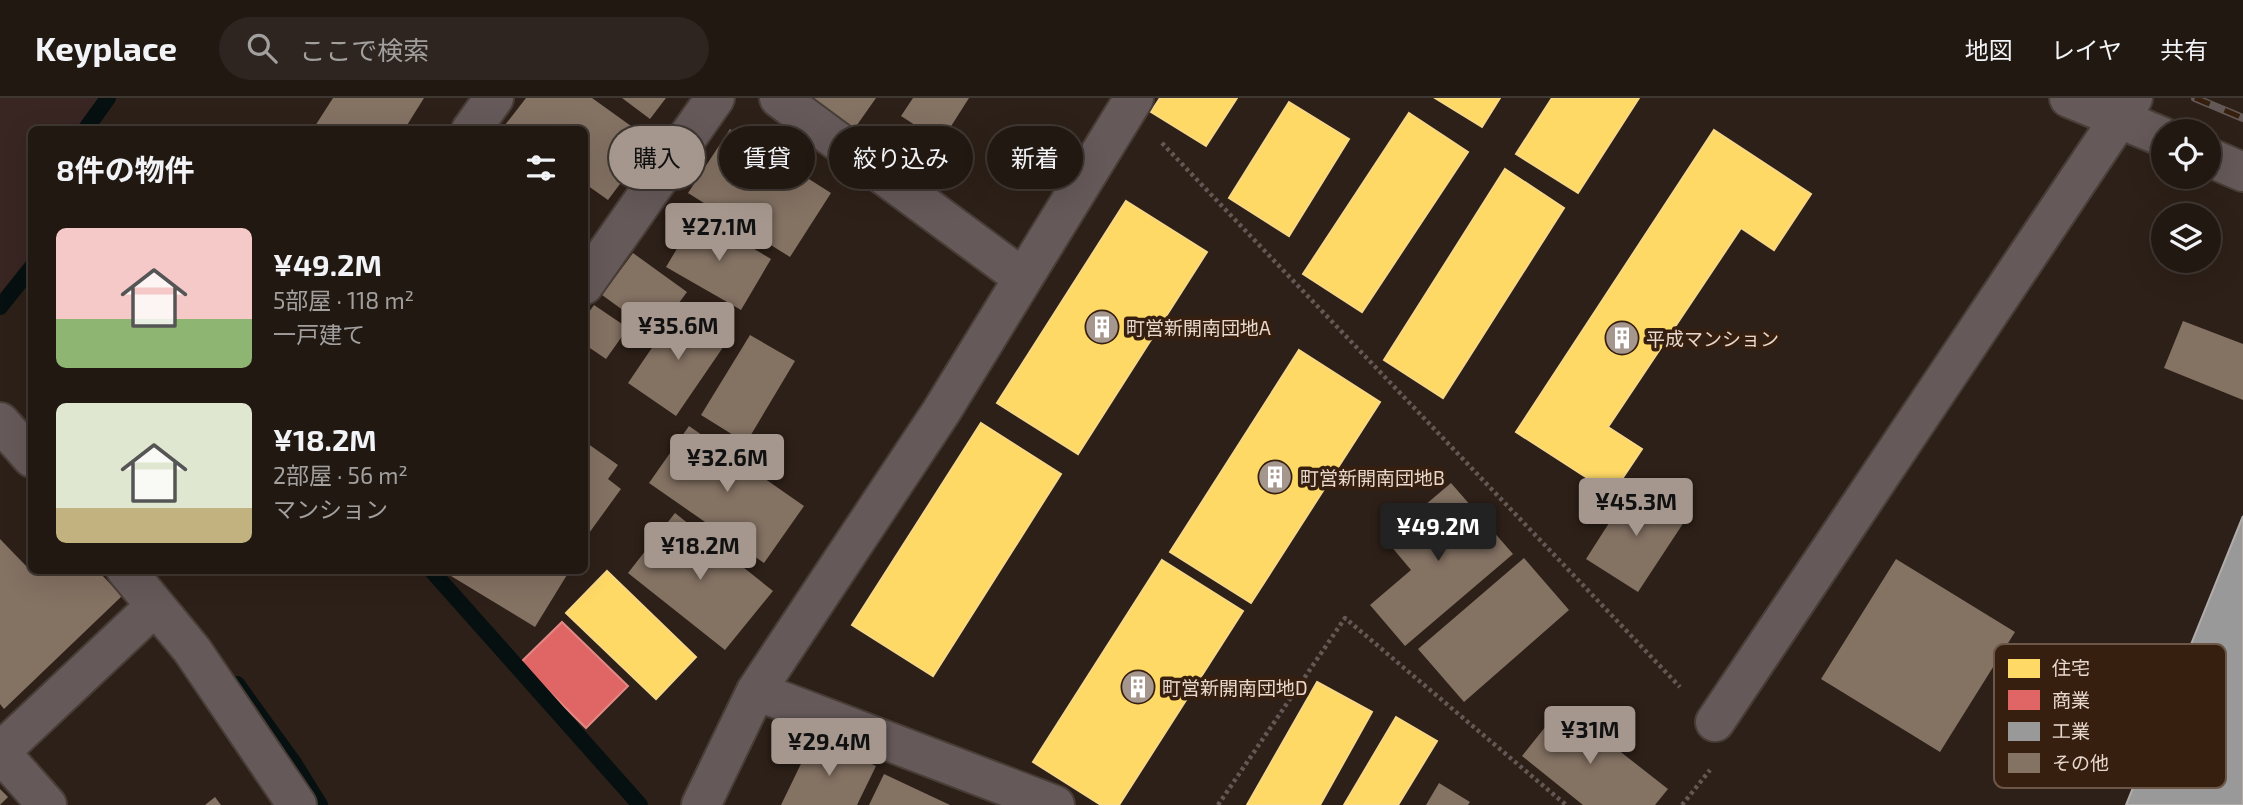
<!DOCTYPE html>
<html lang="ja">
<meta charset="utf-8">
<style>
body{margin:0;font-family:"Exo 2","Noto Sans JP",sans-serif;background:#2e2520;color:#f1f3f6;height:100vh;display:flex;flex-direction:column;font-size:26px;white-space:nowrap}
*{box-sizing:border-box;margin:0}
p{font-size:23px;color:#a2a09f}
.icon{flex:none;width:38px;height:38px;fill:none;stroke:currentColor;stroke-width:2;stroke-linecap:round;stroke-linejoin:round}
.map{position:relative;flex:1;overflow:hidden}
.panel{position:absolute;left:28px;top:28px;width:560px;height:448px;display:flex;flex-direction:column;background:#221812;border-radius:10px;box-shadow:0 7px 28px #0002,0 0 0 2px #3f3732}
.panel>*{flex:none}
.top-card{position:absolute;left:609px;top:28px;width:665px;height:63px;display:flex;gap:14px}
.fabs{position:absolute;left:2151px;top:21px;display:grid;gap:14px}
.fabs a{display:grid;place-items:center;width:70px;height:70px;border-radius:50%;background:#221812;box-shadow:0 7px 28px #0002,0 0 0 2px #3f3732;font-size:35px}
.price{position:absolute;translate:-50% -60px;padding:0 16px;border-radius:7px;background:#a6978e;color:#111;font-size:23px;line-height:46px;filter:drop-shadow(0 2px 4px #0008)}
.price::after{content:'';position:absolute;left:50%;top:42px;width:21px;height:16px;margin-left:-10px;background:inherit;clip-path:polygon(0 0,100% 0,50% 100%)}
.price.current{background:#222;color:#fff}
ul{padding:0;list-style:none}
li{display:flex;align-items:center;gap:21px;height:175px;padding:0 28px}
li span{display:grid;place-items:center;flex:none;width:196px;height:140px;border-radius:10px;color:#555}
li>.icon{margin-inline-start:auto}
span .icon{width:84px;height:84px;fill:#fffc;stroke-width:1}
li b{font-size:30px}
h2{display:flex;justify-content:space-between;align-items:center;height:84px;padding:0 28px;font-size:30px}
.chip{padding:0 24px;border-radius:32px;background:#221812;box-shadow:0 7px 28px #0002,0 0 0 2px #3f3732;font-size:24px;line-height:63px}
.chip.current{background:#a6978e;color:#111}
header{display:flex;align-items:center;gap:42px;box-sizing:border-box;height:98px;padding:0 35px;background:#221812;border-bottom:2px solid #3f3732}
header strong{font-size:33px}
nav{display:flex;gap:38px;margin-inline-start:auto;font-size:24px}
.search{width:490px;height:63px;background:#2e2520;display:flex;align-items:center;gap:18px;box-sizing:border-box;padding:0 24px;border-radius:38px;color:#a2a09f;font-size:26px}
.map>svg:first-child{display:block}
.commercial{fill:#392622}
.homes{fill:#ffd966;stroke:#f8d885;stroke-width:2}
.shops{fill:#e06666;stroke:#e28885;stroke-width:2}
.industry{fill:#999;stroke:#b0aca9;stroke-width:2}
.lines{fill:none;stroke-linecap:round;stroke-linejoin:round}
.stream{stroke:#061010;stroke-width:16}
.building{fill:#847263}
.minor-casing{stroke:#493e37;stroke-width:42}
.path{stroke:#635856;stroke-width:4.5;stroke-dasharray:3.5 3.5;stroke-linecap:butt}
.minor{stroke:#66595a;stroke-width:38}
.rail-casing{stroke:#645956;stroke-width:8}
.rail{stroke:#361f0f;stroke-width:5;stroke-dasharray:16;stroke-linecap:butt}
.labels{text-anchor:middle;dominant-baseline:central;stroke-width:7;stroke-linejoin:round;paint-order:stroke}
.poi-label{font-size:19px;fill:#e7d7cd;stroke:#361f0f;text-anchor:start}
.key{fill:#361f0f;stroke:#6b5648;stroke-width:2}
.key-label{font-size:19px;fill:#e7d7cd}
</style>
<header>
<strong>Keyplace</strong>
<div class="search"><svg class="icon" aria-label="search" viewBox="0 0 24 24"><circle cx="10" cy="10" r="6"/><path d="M15 15l6 6"/></svg>ここで検索</div>
<nav><a>地図</a><a>レイヤ</a><a>共有</a></nav>
</header>
<div class="map">
<svg width="2243" height="707" viewBox="0 0 2243 707">
<rect width="100%" height="100%" fill="#2d2018"/>
<path class="commercial" d="M0,0H99L76,31L32,32L31,156L0,195Z"/>
<path class="homes" d="M1160,0H1237L1206,48L1151,14Z
M1435,0H1500L1482,29Z
M1552,0H1639L1578,95L1516,56Z
M1289,4L1349,41L1289,138L1229,100Z
M1409,15L1468,54L1362,214L1303,176Z
M1714,32L1811,96L1774,152L1741,130L1608,329L1642,351L1612,396L1516,334Z
M1505,71L1564,110L1443,300L1384,262Z
M1126,103L1207,154L1078,356L997,305Z
M1299,252L1380,304L1251,505L1170,454Z
M981,325L1061,376L933,578L852,527Z
M1162,462L1243,513L1119,707H1101L1033,664Z
M607,473L696,559L656,601L566,515Z
M1317,584L1372,614L1320,707H1247Z
M1396,619L1437,643L1398,707H1344Z"/>
<path class="shops" d="M562,524L628,588L586,630L520,565Z"/>
<path class="industry" d="M2243,418V707H2126Z"/>
<g class="lines">
<path class="stream" d="M85,32L108,0
M0,209L32,169
M431,472L640,707
M237,586L294,665L320,707"/>
</g>
<path class="building" d="M333,0H424L404,32H322L315,28Z
M526,0H592L652,43L608,102L584,85V32H511L505,27Z
M622,0H666L650,21Z
M797,0H876L850,37Z
M913,0H969L941,44L901,18Z
M730,31L831,95L790,159L688,95Z
M697,117L771,161L741,212L666,169Z
M633,155L687,194L656,236L602,197Z
M594,207L628,230L606,261L584,246V221Z
M679,210L728,242L676,318L628,285Z
M2183,223L2243,246V302L2164,270Z
M750,237L795,263L746,345L701,317Z
M689,328L804,408L764,465L649,385Z
M584,343L618,367L608,381L621,391L584,442Z
M1451,385L1513,456L1405,548L1370,507L1411,472L1385,441Z
M1634,386L1686,421L1638,494L1586,461Z
M675,415L773,493L725,552L628,475Z
M0,441L29,471L32,468V472H97L122,498L4,611L0,606Z
M1524,460L1569,512L1464,604L1418,551Z
M1896,461L2015,534L1940,654L1821,581Z
M455,472H570L535,529L451,478Z
M1562,608L1668,691L1655,707H1583L1522,658Z
M814,639L876,668L857,707H781Z
M884,676L950,707H869Z
M1439,685L1470,704L1468,707H1426Z
M0,691L8,699L0,707Z
M215,699L221,707H205Z"/>
<g class="lines">
<g class="minor-casing">
<path id="minor" d="M779,0L1023,180
M2069,0L2163,39
M471,32L494,0
M2208,59L2243,74
M584,187L715,0
M0,324L32,360
M126,472L192,552L297,707
M756,593L1055,707
M1715,624L2133,0
M0,654L155,508
M0,654L47,707
M701,707L756,593L941,314L1134,0"/>
</g>
<path class="path" d="M1162,45L1680,589
M1218,707L1345,520L1566,707
M1682,707L1710,672"/>
<use href="#minor" class="minor"/>
<g class="rail-casing">
<path id="rail" d="M2195,0L2243,20"/>
</g>
<use href="#rail" class="rail"/>
</g>
<defs>
<g id="building-disc" transform="scale(1.75)"><circle r="9.5" fill="#a6978e" stroke="#361f0f"/><path d="M-4-6H4V6H1V3H-1V6H-4ZM-2.5-4.3h1.7v1.8h-1.7ZM.8-4.3h1.7v1.8H.8ZM-2.5-1h1.7V.8h-1.7ZM.8-1h1.7V.8H.8Z" fill="#fff"/></g>
</defs>
<g fill-rule="evenodd">
<use href="#building-disc" x="1102" y="229"/>
<use href="#building-disc" x="1622" y="240"/>
<use href="#building-disc" x="1275" y="379"/>
<use href="#building-disc" x="1138" y="589"/>
</g>
<g class="labels">
<g class="poi-label">
<text x="1126" y="229">町営新開南団地A</text>
<text x="1646" y="240">平成マンション</text>
<text x="1300" y="379">町営新開南団地B</text>
<text x="1162" y="589">町営新開南団地D</text>
</g>
</g>
<rect x="1994" y="546" width="232" height="144" rx="10" class="key"/>
<rect x="2008" y="561" width="32" height="19" fill="#ffd966"/>
<rect x="2008" y="592" width="32" height="20" fill="#e06666"/>
<rect x="2008" y="624" width="32" height="19" fill="#999"/>
<rect x="2008" y="655" width="32" height="20" fill="#847263"/>
<g class="key-label">
<text x="2052" y="577">住宅</text>
<text x="2052" y="609">商業</text>
<text x="2052" y="640">工業</text>
<text x="2052" y="672">その他</text>
</g>
</svg>
<div class="fabs">
<a><svg class="icon" aria-label="locate" viewBox="0 0 24 24"><circle cx="12" cy="12" r="6"/><path d="M12 2v4M12 18v4M2 12h4M18 12h4"/></svg></a>
<a><svg class="icon" aria-label="layers" viewBox="0 0 24 24"><path d="M12 4l9 5-9 5-9-5zM3 14l9 5 9-5"/></svg></a>
</div>
<b class="price" style="left:719px;top:165px">¥27.1M</b>
<b class="price" style="left:678px;top:264px">¥35.6M</b>
<b class="price" style="left:727px;top:396px">¥32.6M</b>
<b class="price" style="left:1636px;top:440px">¥45.3M</b>
<b class="price current" style="left:1438px;top:465px">¥49.2M</b>
<b class="price" style="left:700px;top:484px">¥18.2M</b>
<b class="price" style="left:1590px;top:668px">¥31M</b>
<b class="price" style="left:829px;top:680px">¥29.4M</b>
<div class="top-card">
<a class="chip current">購入</a>
<a class="chip">賃貸</a>
<a class="chip">絞り込み</a>
<a class="chip">新着</a>
</div>
<section class="panel">
<h2>8件の物件<svg class="icon" aria-label="filters" viewBox="0 0 24 24"><path d="M4 7h16M4 17h16"/><circle cx="9" cy="7" r="2"/><circle cx="15" cy="17" r="2"/></svg></h2>
<ul>
<li><span style="background:linear-gradient(#f6c9c9 65%,#8fb573 0)"><svg class="icon" aria-label="home" viewBox="0 0 24 24"><path d="M3 11l9-7 9 7M6 9v11h12V9"/></svg></span><div><b>¥49.2M</b><p>5部屋 · 118 m²</p><p>一戸建て</p></div></li>
<li><span style="background:linear-gradient(#dfe7d0 75%,#c2b280 0)"><svg class="icon" aria-label="home" viewBox="0 0 24 24"><path d="M3 11l9-7 9 7M6 9v11h12V9"/></svg></span><div><b>¥18.2M</b><p>2部屋 · 56 m²</p><p>マンション</p></div></li>
</ul>
</section>
</div>
